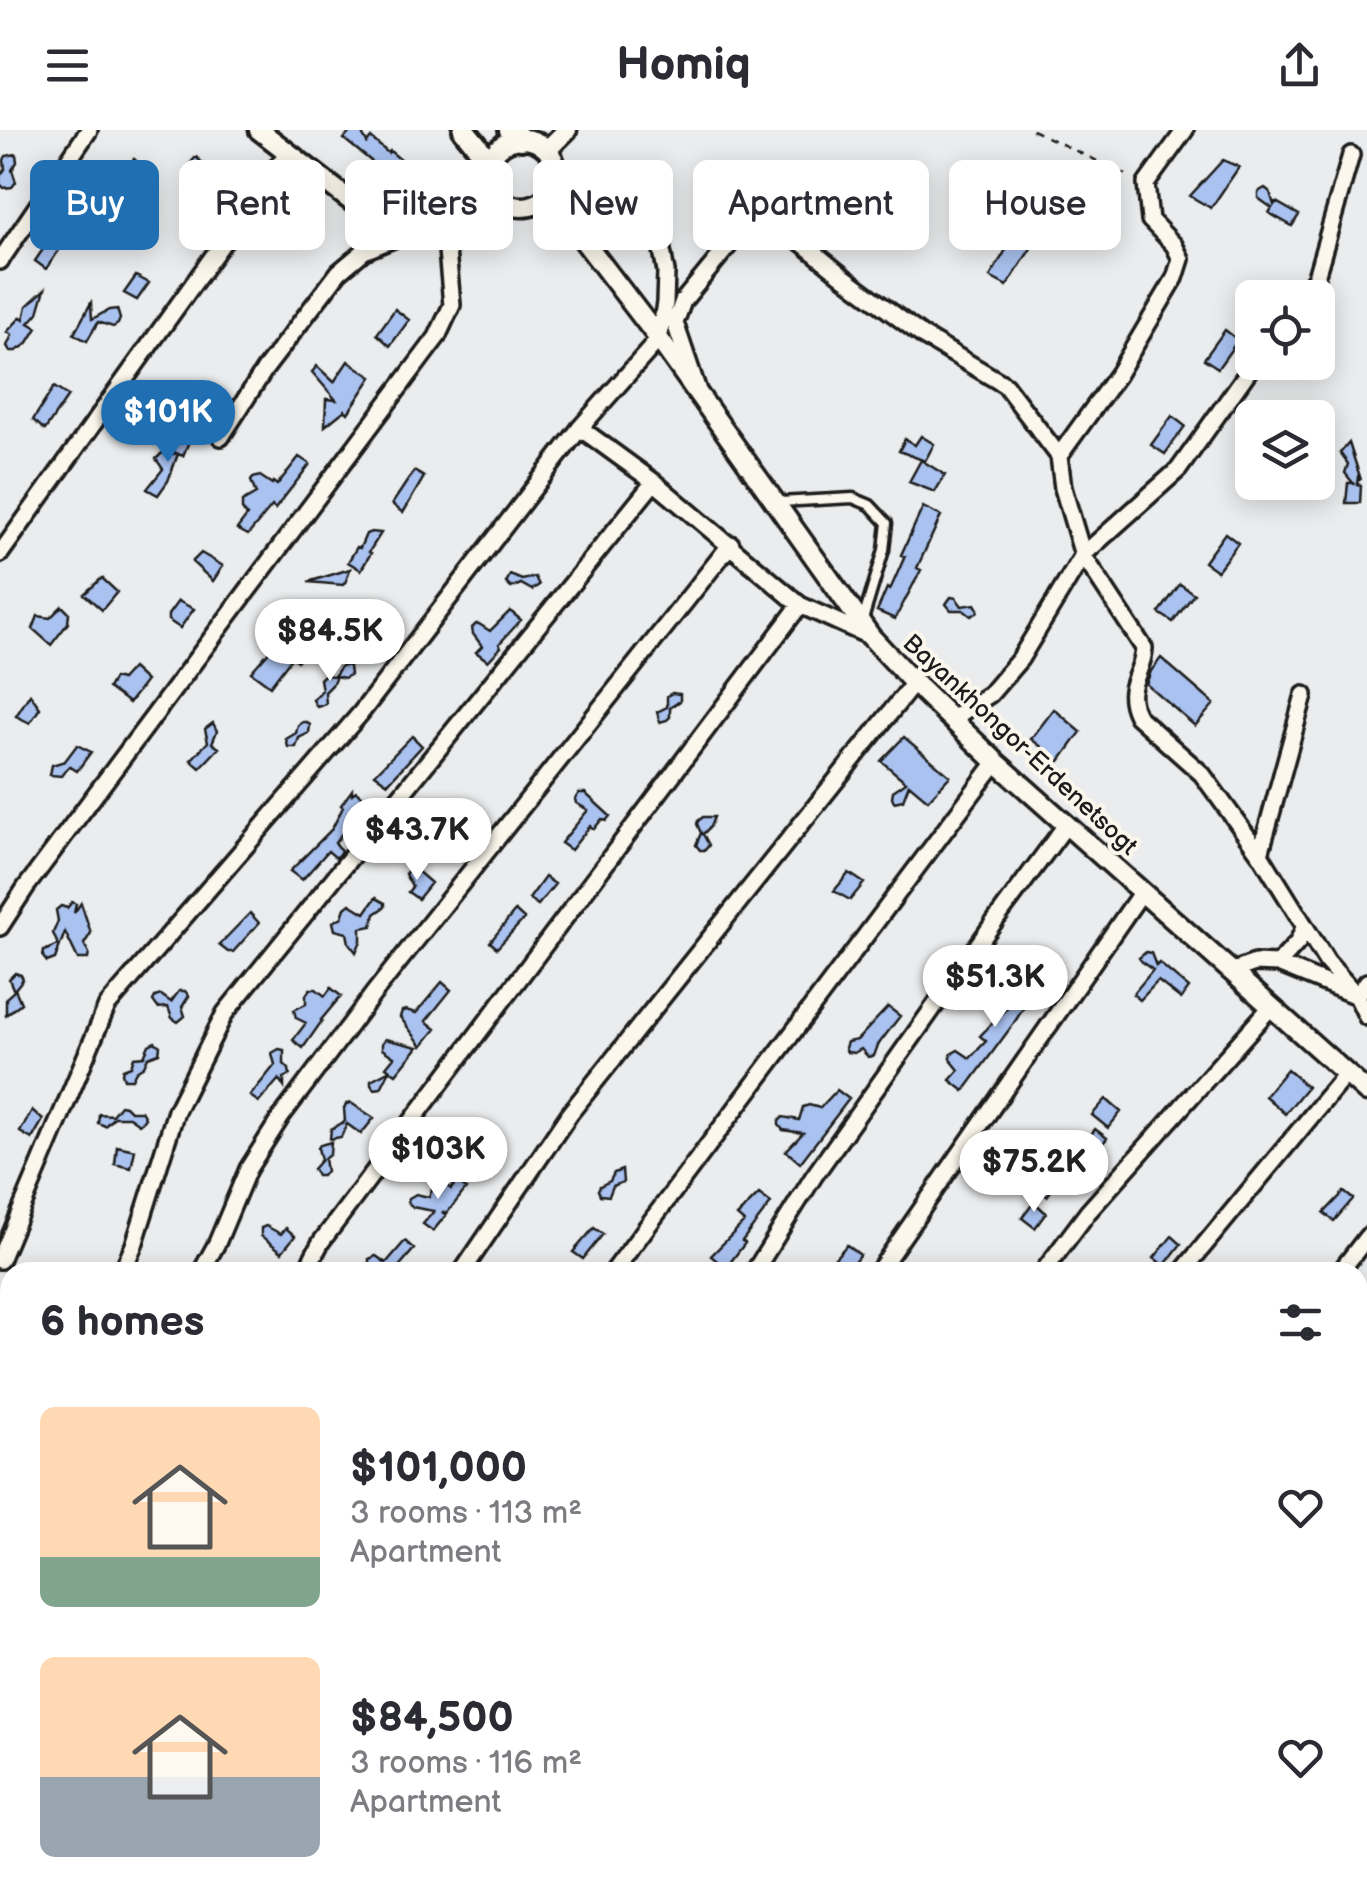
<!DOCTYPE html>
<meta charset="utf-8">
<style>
body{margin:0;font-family:"Balsamiq Sans",sans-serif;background:#f2f2f3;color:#2b2b33;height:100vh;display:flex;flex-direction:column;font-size:38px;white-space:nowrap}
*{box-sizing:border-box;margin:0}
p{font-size:32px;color:#7c7c81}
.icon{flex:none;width:55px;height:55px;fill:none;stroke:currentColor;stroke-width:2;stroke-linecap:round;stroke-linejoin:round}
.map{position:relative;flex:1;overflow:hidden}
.panel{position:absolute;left:0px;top:1132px;width:1368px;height:642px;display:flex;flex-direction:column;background:#fff;border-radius:30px 30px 0 0;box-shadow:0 5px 25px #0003}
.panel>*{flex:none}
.guide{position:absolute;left:30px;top:30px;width:1308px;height:90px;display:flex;gap:20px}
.controls{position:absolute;left:1235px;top:150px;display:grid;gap:20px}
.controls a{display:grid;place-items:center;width:100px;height:100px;border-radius:15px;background:#fff;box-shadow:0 5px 25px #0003;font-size:50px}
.price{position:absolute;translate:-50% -85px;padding:0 22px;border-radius:35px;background:#fff;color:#222;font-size:32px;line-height:65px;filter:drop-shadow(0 2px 5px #0008)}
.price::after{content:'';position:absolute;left:50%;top:60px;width:30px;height:22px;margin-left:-15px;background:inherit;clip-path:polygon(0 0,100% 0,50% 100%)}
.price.active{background:#1f6fb2;color:#fff}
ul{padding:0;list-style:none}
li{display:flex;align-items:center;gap:30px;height:250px;padding:0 40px}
li span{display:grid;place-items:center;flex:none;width:280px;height:200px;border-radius:15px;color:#555}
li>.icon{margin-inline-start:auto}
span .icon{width:120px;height:120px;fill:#fffc;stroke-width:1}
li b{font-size:42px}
h2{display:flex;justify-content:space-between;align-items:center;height:120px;padding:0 40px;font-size:42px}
.tag{padding:0 35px;border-radius:15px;background:#fff;box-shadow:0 5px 25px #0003;font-size:35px;line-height:90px}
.tag.active{background:#1f6fb2;color:#fff}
header{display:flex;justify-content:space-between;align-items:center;height:130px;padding:0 40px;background:#fff;font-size:45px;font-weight:700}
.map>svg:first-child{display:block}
.building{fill:#aac2f0;stroke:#1c1c1c;stroke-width:2.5}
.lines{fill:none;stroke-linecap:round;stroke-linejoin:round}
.service-casing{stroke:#1c1c1c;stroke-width:15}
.minor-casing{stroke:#1c1c1c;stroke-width:22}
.tertiary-casing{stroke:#1c1c1c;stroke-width:25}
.secondary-casing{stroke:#1c1c1c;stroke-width:28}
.path{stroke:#1c1c1c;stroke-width:2.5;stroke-dasharray:8 8;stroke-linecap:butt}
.service{stroke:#fbf7ec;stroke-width:8}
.minor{stroke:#fbf7ec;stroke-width:15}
.tertiary{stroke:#fbf7ec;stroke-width:18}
.secondary{stroke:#fbf7ec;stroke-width:20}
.labels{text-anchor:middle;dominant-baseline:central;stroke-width:8;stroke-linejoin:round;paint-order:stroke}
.street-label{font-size:25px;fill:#1c1c1c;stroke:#fbf7ec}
</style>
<header><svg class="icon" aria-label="menu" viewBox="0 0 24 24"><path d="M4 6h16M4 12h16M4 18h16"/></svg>Homiq<svg class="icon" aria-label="share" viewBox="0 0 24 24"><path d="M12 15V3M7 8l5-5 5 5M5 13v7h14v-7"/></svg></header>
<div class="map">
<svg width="1367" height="1774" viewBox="0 0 1367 1774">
<rect width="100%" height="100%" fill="#ebeced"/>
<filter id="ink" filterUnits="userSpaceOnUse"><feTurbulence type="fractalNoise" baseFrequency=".01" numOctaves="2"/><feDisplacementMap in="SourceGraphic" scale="20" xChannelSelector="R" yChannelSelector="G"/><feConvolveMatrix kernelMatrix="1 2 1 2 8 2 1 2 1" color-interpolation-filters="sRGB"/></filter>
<g filter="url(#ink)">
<path class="building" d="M352,0H360L367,13L371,8L388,23L390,21L413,40L398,53L344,9Z
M16,24L17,32L12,40L16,52L12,57L4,58L0,54V46L5,39L4,30L6,26Z
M196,27L219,48L209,60L185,39Z
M134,29L147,40L134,60L120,52Z
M1223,30L1239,37L1211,78L1190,66Z
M1265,58L1270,62L1274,75L1276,72L1299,85L1292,96L1269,83L1272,78L1258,68V62Z
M985,60L1013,78L995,104L967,85Z
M1014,106L1033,115L1007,156L990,147Z
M48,112L60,119L46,139L35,131Z
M136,146L149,153L137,170L124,163Z
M45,159L38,183L29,193L37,198L27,214L16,221H10L7,216L12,205L7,202L21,187L24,189L27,176Z
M91,173L92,189L109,180L117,179L120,189L118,194L113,197L98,192L87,211L74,204Z
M395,179L409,190L390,216L377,204Z
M1225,200L1238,210L1218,238L1204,229Z
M348,231L372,247L348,283L345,280L325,296L326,269L336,270L312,242L317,236L334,252Z
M54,257L68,266L45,300L33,290Z
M185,271L211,279L203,294L198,291L196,296L179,281L180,272Z
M1172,286L1185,296L1165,324L1151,315Z
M178,305L190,309L183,326L178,324L168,351L158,365L147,359L163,339L156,329L162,323L174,324L176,323L173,321Z
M921,306L934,314L925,331L899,321L905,309L915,315Z
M1349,313L1361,350L1358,347L1357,354L1361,355L1360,373H1346L1348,353H1353L1345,343L1348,334L1340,323Z
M299,327L310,334L275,379L272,376L248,405L237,399L247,386L242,379V372L256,364L251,351L253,348L260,346L272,354L273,352L277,355Z
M921,330L945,345L935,362L909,352Z
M414,341L424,347L403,383L392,374Z
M923,377L941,386L917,438L921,440L895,489L877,481L887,458L890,460L905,426L901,425Z
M371,402L381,403L369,422L371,423L361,440L348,432L357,417L360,418L366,404Z
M1225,403L1238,413L1217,441L1204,432Z
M201,423L223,436L213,451L192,432Z
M350,439L346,451L343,455L308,452Z
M510,445L522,450L535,447L539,455L532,460L521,454L511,458L506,453Z
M102,448L117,462L102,480L84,464Z
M1180,454L1194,464L1173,492L1159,483Z
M951,467L956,468L962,476L975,474L978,479L977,483L971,486L963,480H951L946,474Z
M178,471L194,479L180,498L168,490V485Z
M62,476L69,483L68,493L51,515L33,499L38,486L50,488Z
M510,481L521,490L499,514L501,517L488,531L476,522L482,516L473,504L472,498L476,494H479L490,501Z
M297,486H324L287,506L307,521L297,531L292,527L270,556L251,542L278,511L269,491L274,495L280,492L291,495Z
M379,497L387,504L386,512L381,513L372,511L363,518H358L355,513L357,507L359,505L372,508Z
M1161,528L1214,574L1195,596L1146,554L1151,541Z
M342,535L349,536L350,545L344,548L336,546L332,555L325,562L326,574L317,577L313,570L322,560L320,549L324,545L334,546Z
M132,538L146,551L129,573L108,558L114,548L121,550Z
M672,563L680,564V571L670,578V587L667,590L660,592L657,582L667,577V566Z
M30,564L40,578L30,593L16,586Z
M1054,579L1081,602L1060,631L1031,609Z
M303,592H307L310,595L309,603L299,608L296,617H288L286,609L296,603L298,595Z
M213,593L217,601L212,613L219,618L200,638L191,630L208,612L205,599Z
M412,606L422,616L388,653L375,644Z
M904,607L950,646L928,670L909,654L903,670L894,672L892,667L893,661L906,652L881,631Z
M77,615L91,622L77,641L69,636L61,646L50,645L52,635L65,631Z
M352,660V664L356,661L367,670L350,688L349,694L335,713L341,721L336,728L328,721L302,750L290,741L332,699L343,677L341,675Z
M579,663H585L610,686L606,691L602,689L594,699L590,696L571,720L561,713L588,680L576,673L575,669Z
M714,687L710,697L703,704L709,715L705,720H700L696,715L701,703L697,694L698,691L703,687Z
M410,738L416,740L431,753L418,769L408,762L412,757L405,744Z
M849,743L864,753L850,770L834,761Z
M545,747L555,754L538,775L529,769Z
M377,766L376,768L385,773V777L375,784L372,796L361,798V811L356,822L349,813L347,803L335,800L333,792L342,787L345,778L350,774L365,783Z
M72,772L76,774L74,783L81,773L91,803L84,814L89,823L88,829H78L65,802L55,829L47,832L43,827L44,821L58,815L53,803L58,791L56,780L61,776L67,778Z
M515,781L524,789L497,818L490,812Z
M250,783L259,793L233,822H228L219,815Z
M1146,822L1151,823L1156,836L1159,833L1189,858L1181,869L1158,851L1140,870L1133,864L1153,840L1143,833L1139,828Z
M1027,840L1043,847L1014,893L964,961L950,950L959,940L951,930V924L958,920L970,928L986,911L980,906L1007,878L999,867L1002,861L1013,859Z
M15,843L21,845L23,849L15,859L21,873L6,885V868L14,861L9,849Z
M442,852L451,860L426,891L436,899L422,916L400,887L402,881L406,880L416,883Z
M331,858L341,866L321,890L322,891L303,918L293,910L306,893L296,888L294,880L306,874V865L310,859H316L325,866Z
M179,861H185L189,866L182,877L185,886L178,892L172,888L168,877L158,878L153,871L155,867L161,865L171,872Z
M888,877L900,886L878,915L874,926L868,927L861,919L854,923L847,922L845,918L847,912L857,910Z
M385,909L418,917L396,944L390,940L381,958L375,959L371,954V950L390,940L386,937L394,927L382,919V913Z
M155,912L160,916L159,923L148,927L144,936L136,941L132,949H124L122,943L123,939L131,936L134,927L144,926L149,915Z
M279,919L284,920V934L289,939L290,945L284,948V957L279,949L259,972L250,966L275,935L272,923Z
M1287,939L1307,957L1285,984L1265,966Z
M837,960L849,969L800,1033L786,1021L803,1003L783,1000L779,995V991L783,987L799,990L803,977L809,975L820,978Z
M1106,969L1121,982L1108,998L1092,985Z
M351,973L374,988L361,1004L347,994L341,1007L330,1009L331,999L345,991L344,979L346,974Z
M120,975L125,976L130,981H141L145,988L143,991L139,994L129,987H114L105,996L98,993L99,984L112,985Z
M32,980L43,990L32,1009L20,1002Z
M1095,999L1107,1008L1088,1034L1077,1024Z
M331,1012L330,1024L324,1029L326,1041L322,1046H317L313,1039L321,1030L318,1018L320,1015Z
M117,1016L135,1020L131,1038L115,1034Z
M1064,1020L1075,1029L1047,1066L1036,1058Z
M622,1040L623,1052L613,1056L609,1066L600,1065L598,1060L600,1056L610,1051L614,1043Z
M457,1051L466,1059L447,1083L442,1082L446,1085L433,1101L423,1094L434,1081L412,1077L408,1072L409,1068L416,1064L429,1067L435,1053L442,1052L451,1059Z
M1344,1062L1353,1069L1334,1091L1324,1083Z
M759,1064L771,1073L742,1111L745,1113L726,1138L711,1126L744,1092L737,1086Z
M1034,1072L1046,1083L1035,1098L1022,1088Z
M266,1096L281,1104L286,1098L295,1106L282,1122L261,1106V1098Z
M594,1098L603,1104L583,1129L573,1122Z
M1172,1106L1181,1114L1164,1136L1154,1128Z
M405,1111L414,1119L396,1140L399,1142H369V1129L376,1126L386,1133Z
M847,1115L860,1125L846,1142H822Z"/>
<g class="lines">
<g class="service-casing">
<path id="service" d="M779,372L853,368L870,375L887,393L884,420L862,493"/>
</g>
<g class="minor-casing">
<path id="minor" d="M0,131L89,0
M1301,168L1316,147L1351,25
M697,258L675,193L683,171L748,92L761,87H770L844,147L923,206L1005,255L1059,326L1063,358L1083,425L1144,518C1143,546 1122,555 1137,586L1202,644L1260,724L1327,832L1357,866L1367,887
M580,298L654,352L800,475L871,507
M221,307L265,239L339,142L364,121L405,104
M1059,326L1118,244L1175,148L1181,129L1174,115L1150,90L1146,54L1185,0
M0,424L287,23
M952,589L990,564L1020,529L1083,425L1179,339L1255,232
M1260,724L1304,565
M0,797L26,757L437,207L452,175L446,109
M1278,834L1298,812L1304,798
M1230,842L1255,833L1278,834L1357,866L1367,852
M0,1130L107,876L360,584L580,298L659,209L665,173L666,142L661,115L640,93L612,90L571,94
M122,1142L134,1115L176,981L225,883L654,352
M201,1142L217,1113L248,1039L281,987L374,863L731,414
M305,1142L321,1112L800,475
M462,1142L570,983L914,553
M613,1142L996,632
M754,1142L814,1046L992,795L1066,695
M878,1142L1141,763
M1043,1142L1088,1082L1270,878
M1182,1142L1346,944
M1340,1142L1367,1107
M1358,1336L1367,1323
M0,1419L10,1399
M1358,1547L1367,1534
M0,1592L10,1568
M14,1774L17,1765
M95,1774L99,1765
M287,1774L291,1765
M411,1774L414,1765
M529,1774L532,1765
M658,1774L662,1765
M790,1774L793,1765
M920,1774L924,1765
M1065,1774L1071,1765
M1195,1774L1200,1765"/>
</g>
<g class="tertiary-casing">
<path id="tertiary" d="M259,0L351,71L405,104L446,109L467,97L498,67
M488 43a34 34 0 1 1 68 0a34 34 0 1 1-68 0Z
M547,20L567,0
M547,66L571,94L659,209L871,507L914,553L996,632L1367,962"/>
</g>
<g class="secondary-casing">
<path id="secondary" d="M464,0L478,17L488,35
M510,0L521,9"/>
</g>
<path class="path" d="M1032,0L1131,47"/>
<use href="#service" class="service"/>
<use href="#minor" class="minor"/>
<use href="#tertiary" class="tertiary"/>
<use href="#secondary" class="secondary"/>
</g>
</g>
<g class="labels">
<g class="street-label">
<text transform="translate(1020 615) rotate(43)">Bayankhongor-Erdenetsogt</text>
</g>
</g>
</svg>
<div class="controls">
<a><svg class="icon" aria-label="locate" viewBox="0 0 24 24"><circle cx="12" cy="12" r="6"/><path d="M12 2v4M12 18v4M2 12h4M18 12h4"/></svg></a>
<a><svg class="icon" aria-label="layers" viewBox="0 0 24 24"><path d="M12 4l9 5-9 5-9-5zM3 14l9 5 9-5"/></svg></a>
</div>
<b class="price active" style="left:168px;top:335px">$101K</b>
<b class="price" style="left:330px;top:554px">$84.5K</b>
<b class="price" style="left:417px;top:753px">$43.7K</b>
<b class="price" style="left:995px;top:900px">$51.3K</b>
<b class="price" style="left:438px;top:1072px">$103K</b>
<b class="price" style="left:1034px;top:1085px">$75.2K</b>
<div class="guide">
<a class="tag active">Buy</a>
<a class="tag">Rent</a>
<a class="tag">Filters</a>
<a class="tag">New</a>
<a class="tag">Apartment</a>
<a class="tag">House</a>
</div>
<section class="panel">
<h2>6 homes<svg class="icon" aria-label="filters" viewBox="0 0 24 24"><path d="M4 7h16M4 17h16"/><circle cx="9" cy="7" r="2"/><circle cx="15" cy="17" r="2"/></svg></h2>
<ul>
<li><span style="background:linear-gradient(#ffd9b3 75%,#7fa58c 0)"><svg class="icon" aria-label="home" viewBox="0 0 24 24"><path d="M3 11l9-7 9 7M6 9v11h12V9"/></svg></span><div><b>$101,000</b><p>3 rooms · 113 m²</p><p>Apartment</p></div><svg class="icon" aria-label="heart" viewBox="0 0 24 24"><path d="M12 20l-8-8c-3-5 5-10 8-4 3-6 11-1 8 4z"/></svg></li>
<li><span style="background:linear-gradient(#ffd9b3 60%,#9aa5b1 0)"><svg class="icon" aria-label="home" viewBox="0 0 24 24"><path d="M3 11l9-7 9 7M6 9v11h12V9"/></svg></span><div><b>$84,500</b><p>3 rooms · 116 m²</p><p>Apartment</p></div><svg class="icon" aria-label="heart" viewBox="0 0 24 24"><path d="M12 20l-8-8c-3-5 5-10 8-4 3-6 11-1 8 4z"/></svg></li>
</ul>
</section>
</div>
